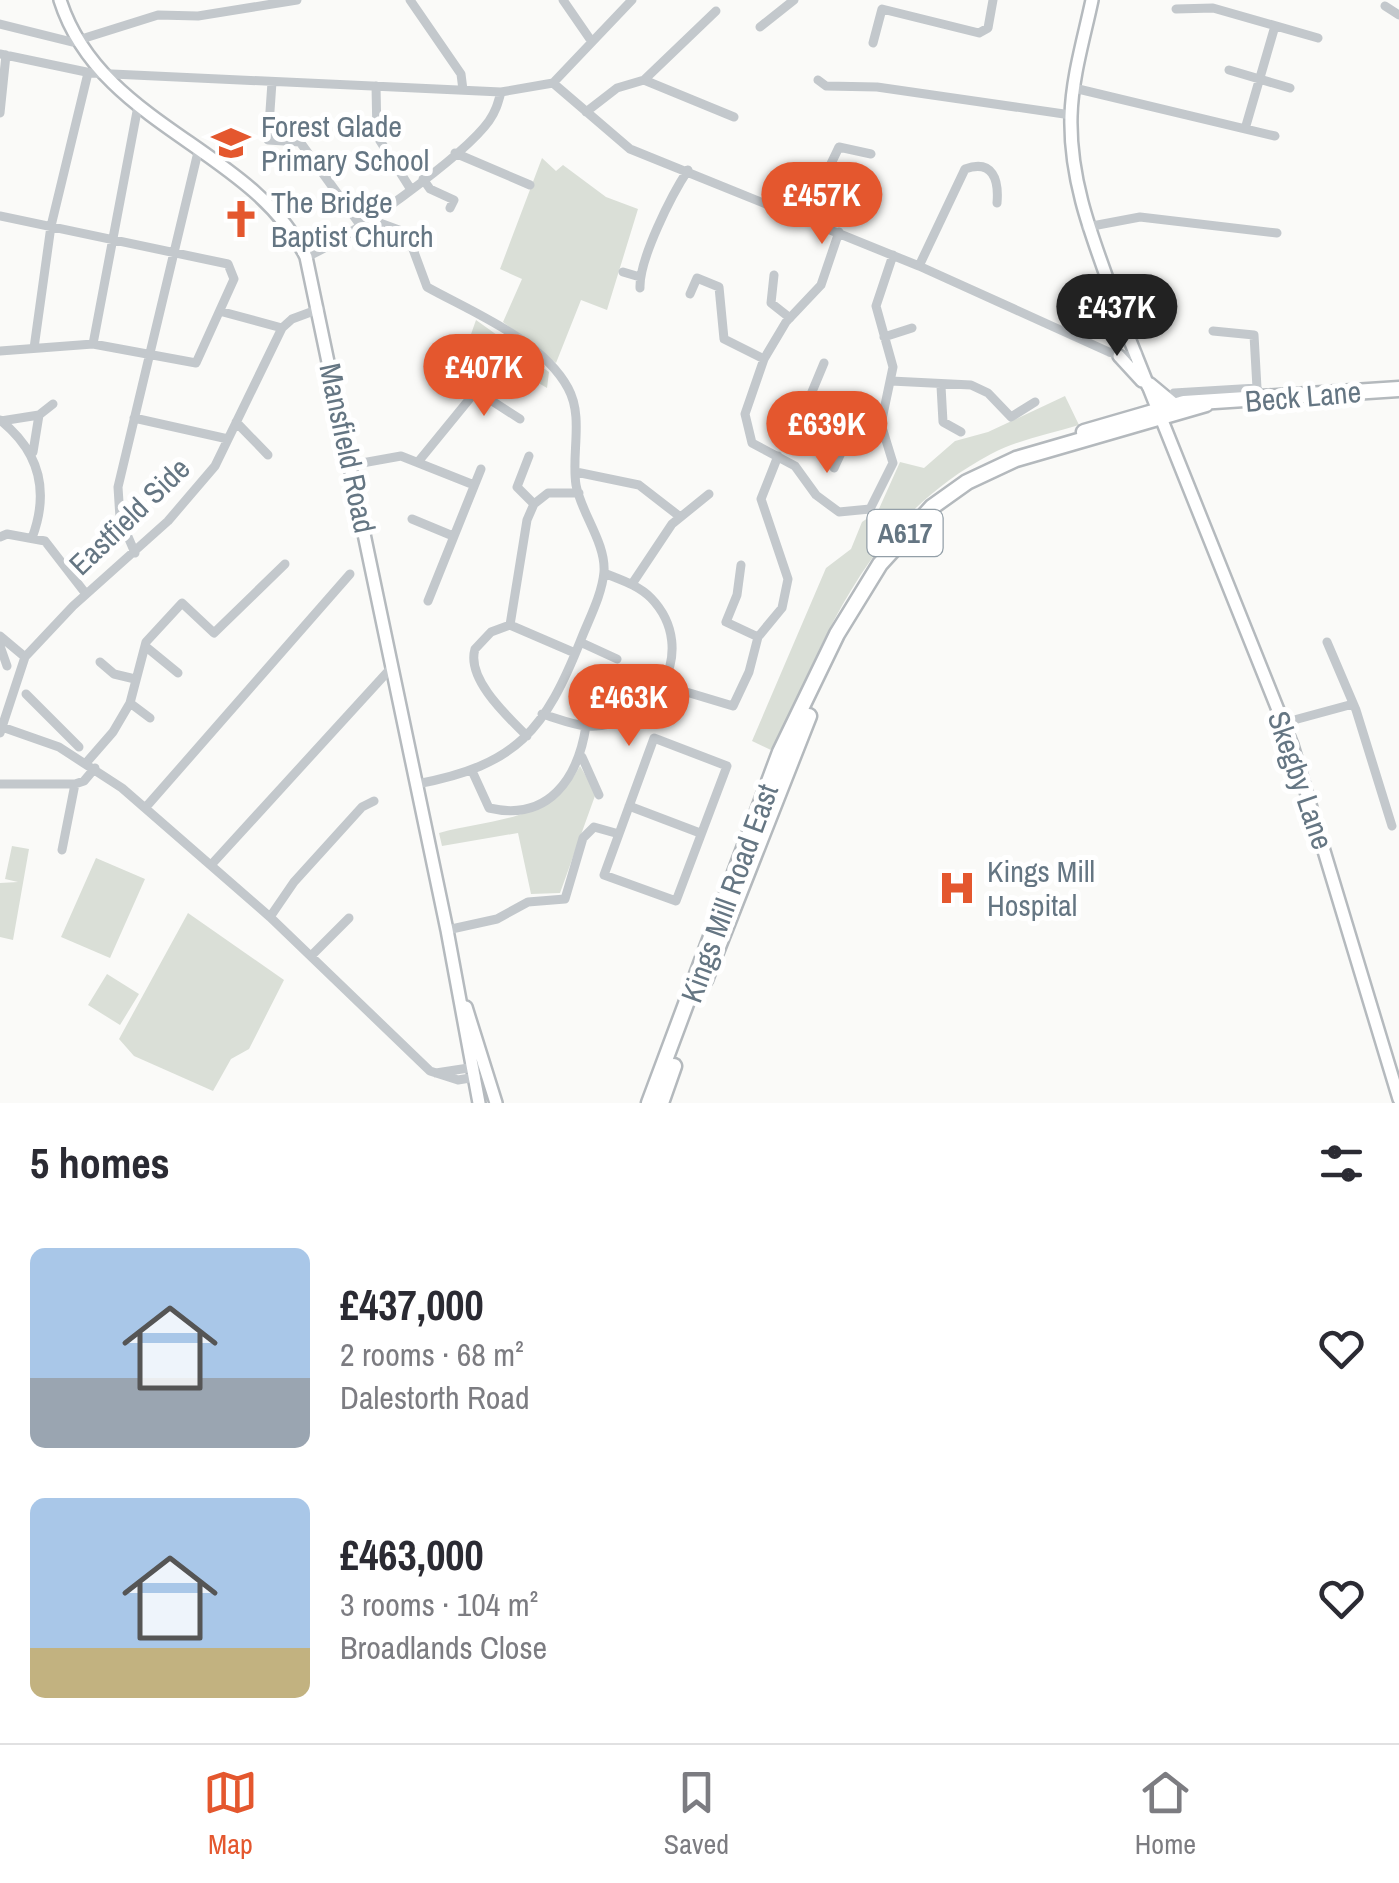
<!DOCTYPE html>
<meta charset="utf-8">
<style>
body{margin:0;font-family:"Archivo Narrow",sans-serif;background:#f7f7f7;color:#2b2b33;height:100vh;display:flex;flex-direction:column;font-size:38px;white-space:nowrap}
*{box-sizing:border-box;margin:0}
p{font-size:32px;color:#7c7c81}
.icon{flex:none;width:55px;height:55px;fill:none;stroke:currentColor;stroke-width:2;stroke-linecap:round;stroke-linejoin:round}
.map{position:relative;height:1103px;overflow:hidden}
.drawer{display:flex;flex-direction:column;background:#fff;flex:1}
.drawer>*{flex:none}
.price{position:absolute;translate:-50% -85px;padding:0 22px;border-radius:35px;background:#e4572e;color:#fff;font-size:32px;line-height:65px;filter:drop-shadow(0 2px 5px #0008)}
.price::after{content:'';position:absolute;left:50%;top:60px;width:30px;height:22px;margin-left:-15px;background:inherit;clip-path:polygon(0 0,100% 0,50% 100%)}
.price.current{background:#222;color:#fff}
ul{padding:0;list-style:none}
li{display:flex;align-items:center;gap:30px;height:250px;padding:0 30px}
li span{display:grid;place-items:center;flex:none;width:280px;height:200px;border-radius:15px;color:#555}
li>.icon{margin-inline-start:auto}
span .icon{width:120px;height:120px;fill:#fffc;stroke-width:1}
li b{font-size:42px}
h2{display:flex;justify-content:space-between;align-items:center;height:120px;padding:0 30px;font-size:42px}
.dock{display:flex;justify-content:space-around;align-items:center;height:140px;border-top:2px solid #e1e1e2;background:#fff;font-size:28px;color:#7c7c81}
.dock a{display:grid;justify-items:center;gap:5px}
.dock .current{color:#e4572e}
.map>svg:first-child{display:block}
.green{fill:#dadfd7}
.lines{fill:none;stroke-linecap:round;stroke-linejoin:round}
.major-casing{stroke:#b5babe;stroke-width:16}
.highway-casing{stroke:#b4b9bd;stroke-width:19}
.minor{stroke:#c3c8cc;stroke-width:9}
.major{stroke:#fff;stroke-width:11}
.highway{stroke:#fff;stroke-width:14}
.labels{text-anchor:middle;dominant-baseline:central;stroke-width:10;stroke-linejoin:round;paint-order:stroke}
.shield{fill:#fff;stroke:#939fa8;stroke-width:2.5}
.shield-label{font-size:28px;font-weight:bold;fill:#657683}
.poi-label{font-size:30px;fill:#657683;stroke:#fff;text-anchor:start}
.street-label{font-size:30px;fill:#657683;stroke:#fff}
</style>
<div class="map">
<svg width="1399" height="1103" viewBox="0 0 1399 1103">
<rect width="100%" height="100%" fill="#fafaf8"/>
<path class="green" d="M542,158L556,171L563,165L606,197L638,209L607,310L581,300L556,363L503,322L522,279L500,269Z
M476,320L549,372L547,388L510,366L464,354Z
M1065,396L1079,425C1050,434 1017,440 991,454C866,521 828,631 773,751L752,741L826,568L851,549L862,522L878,511L900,462L924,468L955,441L988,432Z
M580,766L596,793L560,893L531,894L518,833L442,846L439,833C495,818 550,822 580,766Z
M12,846L29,849L13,940L0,937V883L18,882L5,879Z
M96,858L145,879L110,958L61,937Z
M188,913L284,980L249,1049L231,1059L213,1091L134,1056L119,1039Z
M107,974L139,994L120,1025L88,1005Z"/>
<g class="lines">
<g class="major-casing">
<path id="major" d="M60,0C100,126 253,148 306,257L447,930L479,1103
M1092,0C1084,38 1072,77 1071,116C1069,189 1099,253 1122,320
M1121,318L1292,745L1399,1099
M1119,356L1142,381
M466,1007L496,1103"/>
</g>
<g class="highway-casing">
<path id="highway" d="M1149,385L1173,405
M1084,432L1184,403L1399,389
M705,980L809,716
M649,1103L780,752L837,634L880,564L932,507L967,482L1016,459L1206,404
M661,1103L674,1066"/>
</g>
<path class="minor" d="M410,0L461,74L463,90
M563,0L592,42
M1385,6L1399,15
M1176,9L1213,8L1318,38
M0,24L72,42L158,15L198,16L297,0
M760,27L794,0
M873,43L882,9L979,33L988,28L993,0
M0,54L91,73L501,92L553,83L630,149L919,266L1109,352L1126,356L1137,353
M1229,70L1290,88
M644,80L734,117
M818,80L826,86L877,87L1071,115
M272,82L268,140L300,142L361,226
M553,83L632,0
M376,86L377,136L410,188
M1074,88L1275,136
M586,112L617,88L644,80L716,11
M0,113L6,55
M1245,129L1275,26
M455,153L530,185
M423,179L430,189L454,200L450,208
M0,216L228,264L234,279L196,363L93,344L0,351
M805,218L839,147L871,154
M369,219L407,233L427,287C472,312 542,340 568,388C584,417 571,454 576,485C581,513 606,543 604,572C602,594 590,617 582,637C545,731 517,765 417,784
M1087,227L1140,217L1277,233
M839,232L821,285L786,322L764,359L745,414L752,443L795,466L816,495L839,512L870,509L893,463L881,424L893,367L876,306L893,255
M306,257C346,241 464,156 489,121C496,111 498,103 501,92
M919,266L965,169C993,159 999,180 997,203
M623,272L640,277
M774,275L771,303L790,318
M640,288C639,259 672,194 688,170
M690,294L697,278L719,287L724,339L764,359
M223,312L282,328
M1213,331L1254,335L1257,388
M884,337L912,328
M93,344L138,106
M34,348L51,226L88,73
M824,363L809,399L811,410C834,421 856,403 881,409
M891,381L971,385L988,393L1011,417L1035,402
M469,386L520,419
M941,386L943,422L961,432
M1173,405L1174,393L1257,388L1263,399
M832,414L834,431L846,442L834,468
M134,418L228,439
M0,420C39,451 50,490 32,538
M1,421L39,415L53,404
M236,422L268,455
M33,452L39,415
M529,456L517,487L534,504
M418,462L476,391
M351,465L401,456L474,485
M576,472L639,485L679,516
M412,519L453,536
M0,537L7,534L45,541L86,594
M135,553L120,518L118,487L198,152
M741,565L737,595L726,622L758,637
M632,584L672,524L709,494
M428,601L481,469
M510,625L527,520L534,504L548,493H579
M0,636L25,657
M580,642L617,659
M1327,642L1356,710L1392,826
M0,646L7,666
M145,646L178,673
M100,662L114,674L135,679
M683,691L733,706L749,672L758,637L782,608L788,579L761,499L778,456
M26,694L79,747
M130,703L150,718
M542,714C556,718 572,725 587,726C655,730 701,650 651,598C638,585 621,580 604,573
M1283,723L1353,704
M2,727L59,747L122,788L270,917L430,1071L458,1080L476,1077
M0,733L25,657L73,606L168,521L215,466L282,328L292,319L319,309
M527,736C508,717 466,679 475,649L491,632L510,625L575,653
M654,738L727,766L676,901L604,875Z
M582,757L599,795
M86,763L113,732L130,703L146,642L182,603L214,633L285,564
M473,773L489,808C549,822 578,778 586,726
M0,784H75L84,781L95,768
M629,806L700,833
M146,807L350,574
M62,850L75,784
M211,865L392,667
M270,917L294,882L362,807L374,801
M447,930L497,919L528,902L565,899L583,838L594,827L619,834
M311,956L349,918
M436,1073L475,1067"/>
<use href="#major" class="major"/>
<use href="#highway" class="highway"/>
</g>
<defs>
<g id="school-bare" transform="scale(3)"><path d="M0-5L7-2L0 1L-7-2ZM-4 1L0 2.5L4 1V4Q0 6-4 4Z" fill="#e4572e" stroke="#fff" stroke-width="2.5" paint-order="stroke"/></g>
<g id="church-bare" transform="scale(3)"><path d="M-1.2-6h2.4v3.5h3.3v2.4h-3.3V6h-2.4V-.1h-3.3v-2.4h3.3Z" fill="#e4572e" stroke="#fff" stroke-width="2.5" paint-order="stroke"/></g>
<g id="hospital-bare" transform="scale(3)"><path d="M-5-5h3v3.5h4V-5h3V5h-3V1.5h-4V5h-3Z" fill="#e4572e" stroke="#fff" stroke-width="2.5" paint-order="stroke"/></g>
</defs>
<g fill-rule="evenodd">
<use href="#school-bare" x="231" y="143"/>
<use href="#church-bare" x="241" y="219"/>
<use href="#hospital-bare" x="957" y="888"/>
</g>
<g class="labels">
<rect class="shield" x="867.5" y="510" width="75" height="46" rx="8"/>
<g class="shield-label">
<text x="905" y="533">A617</text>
</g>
<g class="poi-label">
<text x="261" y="126">Forest Glade<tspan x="261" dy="34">Primary School</tspan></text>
<text x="271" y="202">The Bridge<tspan x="271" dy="34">Baptist Church</tspan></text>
<text x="987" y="871">Kings Mill<tspan x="987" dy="34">Hospital</tspan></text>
</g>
<g class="street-label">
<text transform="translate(1303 396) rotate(-5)">Beck Lane</text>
<text transform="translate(348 448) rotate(78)">Mansfield Road</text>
<text transform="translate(129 516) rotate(-44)">Eastfield Side</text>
<text transform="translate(1301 780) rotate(71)">Skegby Lane</text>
<text transform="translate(729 893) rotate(-70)">Kings Mill Road East</text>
</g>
</g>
</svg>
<b class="price" style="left:822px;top:247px">£457K</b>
<b class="price current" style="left:1117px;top:359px">£437K</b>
<b class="price" style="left:484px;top:419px">£407K</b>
<b class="price" style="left:827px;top:476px">£639K</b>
<b class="price" style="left:629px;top:749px">£463K</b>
</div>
<section class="drawer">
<h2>5 homes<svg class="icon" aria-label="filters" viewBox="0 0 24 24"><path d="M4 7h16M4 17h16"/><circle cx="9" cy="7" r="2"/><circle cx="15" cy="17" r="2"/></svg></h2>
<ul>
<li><span style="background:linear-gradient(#a9c7e8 65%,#9aa5b1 0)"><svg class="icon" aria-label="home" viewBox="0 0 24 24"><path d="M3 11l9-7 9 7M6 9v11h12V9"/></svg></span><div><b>£437,000</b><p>2 rooms · 68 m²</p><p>Dalestorth Road</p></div><svg class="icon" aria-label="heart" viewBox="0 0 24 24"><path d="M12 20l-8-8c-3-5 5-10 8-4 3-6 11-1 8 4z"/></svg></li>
<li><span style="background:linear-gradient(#a9c7e8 75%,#c2b280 0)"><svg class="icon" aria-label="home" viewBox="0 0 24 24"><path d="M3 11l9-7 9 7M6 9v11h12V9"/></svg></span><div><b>£463,000</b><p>3 rooms · 104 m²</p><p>Broadlands Close</p></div><svg class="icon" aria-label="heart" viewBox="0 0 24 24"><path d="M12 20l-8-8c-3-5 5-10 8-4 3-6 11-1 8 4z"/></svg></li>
</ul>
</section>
<nav class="dock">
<a class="current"><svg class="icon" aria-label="map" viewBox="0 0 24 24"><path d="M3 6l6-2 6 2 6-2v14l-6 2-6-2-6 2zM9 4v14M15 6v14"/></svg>Map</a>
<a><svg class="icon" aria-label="saved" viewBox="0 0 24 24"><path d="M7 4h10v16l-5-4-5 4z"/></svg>Saved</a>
<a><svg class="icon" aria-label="home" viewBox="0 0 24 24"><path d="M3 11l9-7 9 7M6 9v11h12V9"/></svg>Home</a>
</nav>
